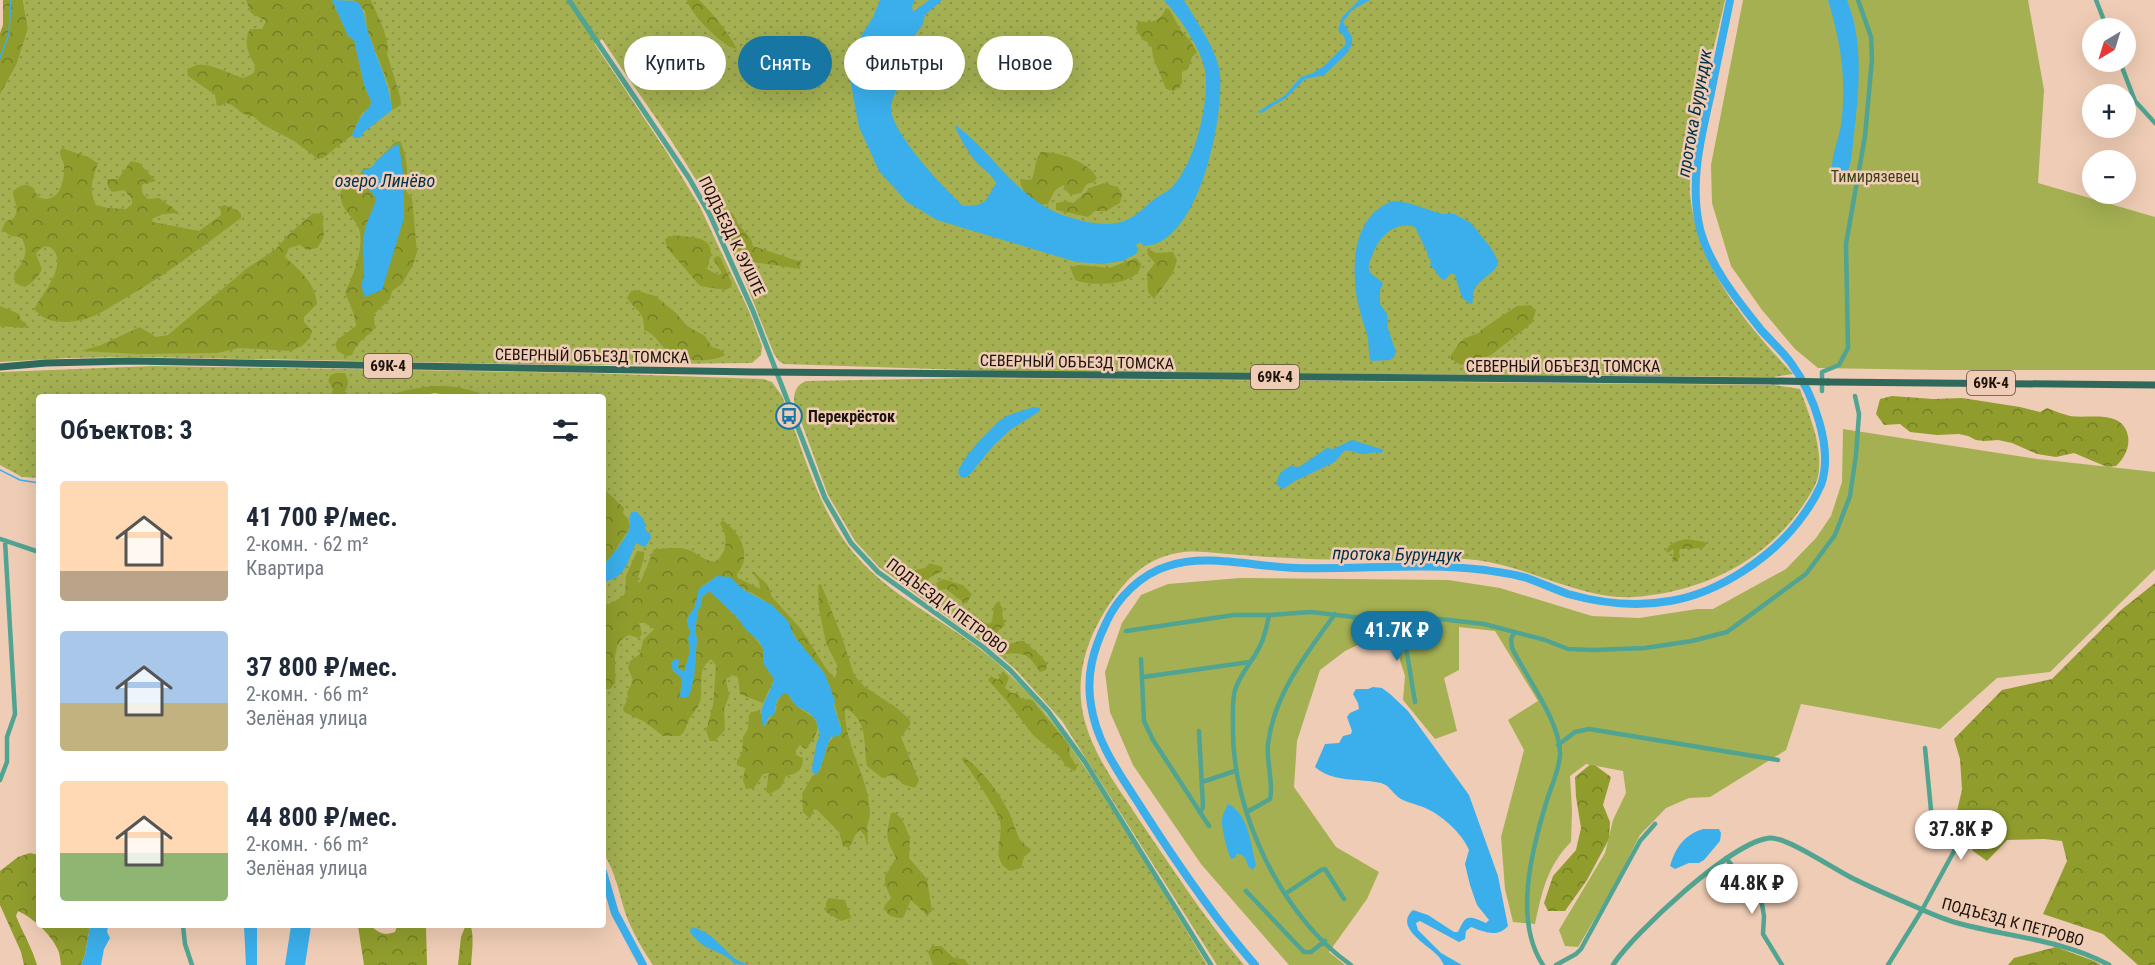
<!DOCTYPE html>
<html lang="ru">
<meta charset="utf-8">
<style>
body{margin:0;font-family:"Roboto Condensed",sans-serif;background:#f2f2f3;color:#1f2937;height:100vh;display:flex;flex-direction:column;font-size:22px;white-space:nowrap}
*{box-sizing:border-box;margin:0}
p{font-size:20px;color:#747a83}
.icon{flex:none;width:33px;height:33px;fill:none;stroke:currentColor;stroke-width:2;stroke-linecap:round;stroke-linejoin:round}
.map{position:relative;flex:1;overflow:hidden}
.panel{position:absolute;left:36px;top:394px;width:570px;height:534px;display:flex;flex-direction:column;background:#fff;border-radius:6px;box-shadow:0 6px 24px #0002}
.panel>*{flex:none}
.guide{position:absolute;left:624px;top:36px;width:570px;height:54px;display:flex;gap:12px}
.needle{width:39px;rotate:218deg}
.tools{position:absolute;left:2082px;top:18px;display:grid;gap:12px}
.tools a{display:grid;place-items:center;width:54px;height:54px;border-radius:50%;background:#fff;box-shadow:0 6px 24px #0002;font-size:30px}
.price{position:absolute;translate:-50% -51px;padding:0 14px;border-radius:21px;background:#fff;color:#222;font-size:20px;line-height:39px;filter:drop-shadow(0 2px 3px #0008)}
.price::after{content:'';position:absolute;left:50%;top:36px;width:18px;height:14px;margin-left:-9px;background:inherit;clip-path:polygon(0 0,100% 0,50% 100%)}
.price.on{background:#1776a4;color:#fff}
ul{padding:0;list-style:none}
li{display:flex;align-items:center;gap:18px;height:150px;padding:0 24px}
li span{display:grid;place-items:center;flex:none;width:168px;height:120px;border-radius:6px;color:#555}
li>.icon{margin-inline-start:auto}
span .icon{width:72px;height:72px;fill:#fffc;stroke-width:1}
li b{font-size:26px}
h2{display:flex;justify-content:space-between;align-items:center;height:72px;padding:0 24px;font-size:26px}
.chip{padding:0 21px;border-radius:27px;background:#fff;box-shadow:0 6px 24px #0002;font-size:21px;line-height:54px}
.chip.on{background:#1776a4;color:#fff}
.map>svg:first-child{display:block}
.grass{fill:url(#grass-dots)}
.forest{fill:url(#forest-crowns)}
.garden{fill:#a4b052}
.water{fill:#3aafeb}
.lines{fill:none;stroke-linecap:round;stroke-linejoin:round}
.stream{stroke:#3aafeb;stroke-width:1.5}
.river{stroke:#3aafeb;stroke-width:8}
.minor{stroke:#51a491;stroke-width:4.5}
.tertiary{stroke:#51a491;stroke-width:5}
.primary{stroke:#2e695c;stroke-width:7}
.primary-bridge{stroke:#2e695c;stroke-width:7}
.labels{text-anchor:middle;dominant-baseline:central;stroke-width:5;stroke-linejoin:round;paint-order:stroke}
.shield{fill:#efccb5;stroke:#5c4a3d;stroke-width:1.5}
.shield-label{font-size:15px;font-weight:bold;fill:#1d1209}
.park-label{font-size:16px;fill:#3b4114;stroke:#efccb5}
.street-label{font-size:16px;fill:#1d1209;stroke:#efccb5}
.poi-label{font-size:16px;font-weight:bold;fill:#1d1209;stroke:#efccb5;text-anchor:start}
.water-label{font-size:18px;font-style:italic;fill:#003048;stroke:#efccb5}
</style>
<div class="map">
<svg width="2155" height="965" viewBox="0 0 2155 965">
<defs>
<pattern id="grass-dots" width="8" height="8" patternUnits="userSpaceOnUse" patternTransform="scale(1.5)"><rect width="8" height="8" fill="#a4b052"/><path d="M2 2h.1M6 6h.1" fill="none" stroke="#8d9646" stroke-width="1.8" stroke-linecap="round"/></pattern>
<pattern id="forest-crowns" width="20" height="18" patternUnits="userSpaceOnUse" patternTransform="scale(1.5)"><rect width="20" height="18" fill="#909d2d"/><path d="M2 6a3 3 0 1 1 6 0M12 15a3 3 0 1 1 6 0" fill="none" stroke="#757f25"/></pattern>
</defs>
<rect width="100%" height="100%" fill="#efccb5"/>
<path class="grass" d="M23,0H1725C1713,56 1695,109 1692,166C1691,175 1689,185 1690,194C1696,265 1746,324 1793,374L1773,377L994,371L784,364L779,361L774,354C753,302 734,249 707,199C677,144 637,93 602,39L596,44L594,43L668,154L700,207L749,311L762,346L761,355L752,363L582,365L136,357L68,358L0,362V95L17,64L28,29Z
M154,366L588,373L763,379L772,382L782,396C804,451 818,514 859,559C893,597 940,618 980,649C998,662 1014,679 1030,695C1067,736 1095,783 1124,829C1152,874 1180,920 1207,965H653C642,949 633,933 626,915C619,894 616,872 603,853V398H462L435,393L403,398H39V478L22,477L0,465V372Z
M975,378L1774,385L1800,389C1809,415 1824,447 1818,477C1815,488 1806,501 1799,511C1761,564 1698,593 1633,597C1582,600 1528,566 1476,560C1450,557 1424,559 1398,560C1362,560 1325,560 1288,558C1264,557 1241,555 1217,553C1204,552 1191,550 1178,553C1143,559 1123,582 1105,611C1084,645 1074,683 1085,722C1095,758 1118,787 1138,818C1172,868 1205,919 1244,965H1217L1062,721L1016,670L993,650L879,567L855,541L828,495L794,402C794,392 796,385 806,381Z"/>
<path class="forest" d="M3,0H23L28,29L17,64L0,95V33L3,25Z
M246,0H332L348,36L354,40L364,85L371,101L370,107L362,113L352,135L323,158L318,159L294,141L262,124L253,116C241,117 237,105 226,103L220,106H217L215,95L188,76L187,71C201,55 226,74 244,78L254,73L255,65C248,54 243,42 250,29H262L266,21L251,13Z
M354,0H371L384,30L388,47L387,54L400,96L401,105L392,110L390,89L367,29L365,11Z
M687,0H699C714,14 727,31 737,49C723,47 690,14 687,0Z
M1166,8L1169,9L1180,29L1191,42L1197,52L1192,57L1188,69L1182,72V84L1174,91L1166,89L1153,57L1152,48L1147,42L1142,39L1136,29L1138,21C1152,24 1160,21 1166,8Z
M400,141C407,155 409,176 406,191L412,198L417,252L413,265L402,284L392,291L390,299L374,314L375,328C366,338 357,341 352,355L346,356L338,351L335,345L338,339L356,326L354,315L345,292C353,277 363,250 360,233C357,216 338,212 341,191C355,185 357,179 364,168H371L395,142Z
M62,148L88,157L98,163C93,177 88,191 96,205L108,208L126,209L132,204V199L124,190L112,192L108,187L107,179H118L131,161L139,163L156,181L143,184L141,188L143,194L148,199L159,198L179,213L163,214L152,219L153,222L199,231L221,215L220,207L224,205L237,210L241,214V218C202,247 164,276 122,300C110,307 94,318 81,320C63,324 45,323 34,309C43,294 53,283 57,266C60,250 46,238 36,254L42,269C38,278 33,282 25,287L15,283L14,274C24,261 30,252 21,237L11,236L2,230C4,223 6,220 13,219C21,208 13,202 13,191C26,181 32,183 38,197C59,206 65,181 64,165C63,160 60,157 60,151Z
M1042,152C1060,152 1089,162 1097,178L1094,182L1087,184L1081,193L1071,195L1068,193L1063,185C1053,190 1053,195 1048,204L1040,205C1031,198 1020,191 1020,179L1029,180L1032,179C1036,169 1034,159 1042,152Z
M1104,183L1118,187L1122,194L1120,203L1106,211H1095L1088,217L1056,210V203L1066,201L1073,203L1092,187Z
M731,212L734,215L738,224L751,239L753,246L801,262L800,269L746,261C735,250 728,234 726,219Z
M313,213L322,214L324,217C320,231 330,231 317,248L307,250L300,245L289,248L285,257C299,269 316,284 317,304L304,317V322L312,331L310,338L302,346L290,351L240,348L217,353L138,354L81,351L101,345L140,327L156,337L168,335L246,269L276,249L288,235Z
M674,235C686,238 712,234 711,254C710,259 708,264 707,269L718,275L722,273L713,259L717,256L720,257L732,283L731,287L726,290L700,286L667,248L665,239Z
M1147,249L1156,253L1173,252L1177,260L1173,273L1154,299L1148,292L1147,273L1155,263L1148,255Z
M1136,258L1141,264C1140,286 1091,287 1075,280L1070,267L1080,265L1109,268Z
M635,290L655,296L676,313L687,326L705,336L712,347L721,350L725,355C711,363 682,362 669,352C659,345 655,333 644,330C645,312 637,312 627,298L631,291Z
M1530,305L1536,310L1532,323L1491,355L1478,361H1470L1461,365L1451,359V355L1460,342L1465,338L1479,333L1481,330L1517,306Z
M0,306L19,314L21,321L25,322L27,326L23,328L0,326Z
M336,373H345C351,384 347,387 342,397H331L333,390L328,380L331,375Z
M432,386C452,386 468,387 486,397H462L435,393L403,397H382L407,390Z
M1892,396L1933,399L1962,398L2020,407L2040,412L2047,408C2055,411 2062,414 2070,416C2089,419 2123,409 2128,436C2130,448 2124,458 2116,466L2107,467L2074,453L2056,457L2037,454L2012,443L1998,440L1984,441L1976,440L1968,436L1959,434L1937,435L1910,432L1900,424L1884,425L1876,414L1880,399Z
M603,488L624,508L623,513L628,519L630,527L613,554L603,565Z
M723,521C740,532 753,555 737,574L738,578L760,589L759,582L753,573L754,572L767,584L772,597L801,629L827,670L835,678L837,672V665L826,643L819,609L818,585L821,584L842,637L854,675L865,687L897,708L910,720V725L901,737L919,781L915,788L905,785L891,775L882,778L867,766C863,744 869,723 847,709L845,711C845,747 869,778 870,813C870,818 868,822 867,827C867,834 869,839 867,846L865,836L860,830C854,834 853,842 849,848L843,846L839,832L817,810L814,809L810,819L803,812L802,794L811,778L820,770L828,744L841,726C834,708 833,690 824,673C820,665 811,660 806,653C797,640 790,627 780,614C767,598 736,585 717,576L702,586L695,606L687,619L689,630L691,631L689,642L690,651L684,672L678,667L673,671L682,677L680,697L689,696L694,678L697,639L695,631L698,610L702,604V597L709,591C715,594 762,643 763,649C766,661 765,669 774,679L763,703L740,694L738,678L735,674L726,679L729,696L724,709L725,730L715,741H710L706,731L713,705L716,665L711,659C698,669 702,680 701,694C701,705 695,711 689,719C686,725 686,731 680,736H663L645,722L624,712L623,708L628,698L627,693L633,680L628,668L630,661L640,654L643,640L654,629L645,623H639L642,634L639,638L629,635C609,643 617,668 615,684L610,689H603V603L609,604L622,597L625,593L626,576L637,551L644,552C645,563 637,572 638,583L641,581L654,549C664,549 679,546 689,550C699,554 704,561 716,562C728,550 728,537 720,523Z
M1687,539L1705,542L1706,545L1703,548L1680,549L1679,552L1680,557L1677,561L1672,562L1674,551L1673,549L1668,553L1666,551C1670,542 1678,541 1687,539Z
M930,563L942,567L943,571L932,576L925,582V585L931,590L927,592L922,593L915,587L916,581H907L898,575L900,572L904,571L914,575L915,570L925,568Z
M943,579L963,585L972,594L967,603L963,602L946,589L941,590L938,588L936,583Z
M2155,583V965H2138L2103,934L2043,914L2067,861L2062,841L2044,839L2007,840L1987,861L1973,851L1956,815L1962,790L1960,759L1954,739L2002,690L2052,679L2121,610Z
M998,601L1003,609L1002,614L1005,625L998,631L997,636C1009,650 1012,640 1024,641C1032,649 1041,654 1047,664L1046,670L1040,672C1029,656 1027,652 1006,654L990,638L963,621L962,618L965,615H971L988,624L992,622L994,606Z
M1003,671L1009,678L1005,688L1012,693L1018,694L1022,700L1029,699L1033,701L1069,745L1070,756L1077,767L1075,771L1066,766L1059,756L1033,735L1007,701L988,680L991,676L998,680Z
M784,693H787C790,697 792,702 796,705C807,716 825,717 814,738C812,742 808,745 805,749L800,745L796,750V755L803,758C803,770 797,774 786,776L781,787L770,794L766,792L769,773L763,774L754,788L746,789L743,780L745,768L737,765V761L742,753L743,737L748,729L749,715L751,712L758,711L761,714L764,726H765C768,720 771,717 775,712C779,704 775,700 784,693Z
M964,757C983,771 998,791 1009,812C1013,820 1015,830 1019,838C1022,844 1028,846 1031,851L1024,857L1021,868L1010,871C988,859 1006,836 999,818C995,808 970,769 963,761L962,759Z
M1592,763L1611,777L1603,805L1610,822L1609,839L1587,880L1565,911H1548L1544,903L1553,876L1576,850L1581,828L1576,797L1575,777Z
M894,812L902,819L910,838L909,858L927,879L932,911L927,915L911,900L903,918C893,918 886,916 884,906L891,898L885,884V876L896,858C885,838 886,835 891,813Z
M30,853L39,855V926H90L85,955L81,965H61C60,960 60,954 58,950C51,934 33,918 18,911L16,916C23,933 32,948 37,965H24L21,952L0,905V871L18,857Z
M829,898L845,900L851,918L841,921L826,912V902Z
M358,926H371C379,933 384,936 395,932L397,926H426L427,965H364Z
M465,927H471C474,938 472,953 471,965H458L461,937Z
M932,946H941L954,958L964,959L969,965H933L928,952Z
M2056,947L2094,961L2101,965H2008L2014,958Z"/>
<path class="garden" d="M1743,0H2028L2044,90L2038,183L2155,217V370H1937L1818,368L1795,349L1762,310L1731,266L1712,203L1711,165Z
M1843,429L2037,459L2155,472V569L2050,672L1997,678L1940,729L1801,704L1786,750L1710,797L1689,798L1666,808L1640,835L1611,891L1578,947L1565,946L1559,930L1605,853L1613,820L1626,793L1623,771L1586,764L1570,776L1572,810L1571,842C1547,866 1542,892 1535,924L1513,922L1505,889L1501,837L1524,750L1508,720L1538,701L1495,631L1459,627V670L1444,678L1457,731L1435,739L1403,700L1405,676L1393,638L1366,641L1345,651L1320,670L1297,741L1294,787L1336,847L1379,872L1367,899L1329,952L1345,965H1289L1201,864L1133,765L1110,712L1105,672L1122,623L1141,595L1168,584L1240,578L1448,580L1500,588L1592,616L1639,618L1697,609H1713L1786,569L1816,538L1831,516L1842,482Z"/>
<path class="water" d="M332,0L357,1C366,13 364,19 368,32C377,60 389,81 392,110L364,132L360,138H354L352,135C357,124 360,115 370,107L371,101L364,85L354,40L348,36Z
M880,0H915L912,6L913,12L929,0H942L925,15L922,26L905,47L906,51L914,53L916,56C910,71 893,91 891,106C888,130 945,189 963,206C986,206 985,202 996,183C992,175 986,171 979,165C970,156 959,137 955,126H957C997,157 1020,204 1072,218C1086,222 1103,226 1117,223C1131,221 1141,210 1151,202C1158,195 1167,193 1173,186C1195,162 1210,102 1205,70C1201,48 1179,17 1164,0H1184C1196,21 1218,51 1220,74C1224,117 1199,245 1144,246L1140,242L1136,245L1138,250L1136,254L1122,261L1102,264L1076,262L937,220L907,202L879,171L859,127L849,74L851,52L873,17Z
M1359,0H1370L1352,10L1343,22L1352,37V44L1347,53L1324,75L1305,79L1286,98L1261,113L1257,112L1284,96L1301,77L1313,73L1324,66L1346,44L1344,36L1338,30L1342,17Z
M1828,0H1847C1864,42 1859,90 1854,134C1852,150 1852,170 1842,183L1836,184C1825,168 1839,142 1841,125C1847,80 1841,43 1828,0Z
M396,144L399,146L404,178V218L382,290L365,297C358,280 365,282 364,269C362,254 362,240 366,225C369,216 374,208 376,198L368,188L362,170L371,168L377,160Z
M1393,201L1408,203L1442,214H1454L1471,223L1491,248L1497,259L1498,265C1488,279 1470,283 1473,302L1471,304L1462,298L1455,275L1451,273L1445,280H1442L1430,264L1431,260L1428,257L1427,252L1415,227C1394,220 1378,238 1372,256C1370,260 1368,265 1369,270C1371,276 1379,278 1383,283L1380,290V304L1387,314L1388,329L1396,352L1394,357L1390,360L1371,361C1368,354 1369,346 1368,338C1366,329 1362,321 1360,311C1350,274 1350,216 1393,201Z
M1033,407L1040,408V411L1010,430L994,445L971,473L965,478L961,477L958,473C959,461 992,426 1002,419C1011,413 1023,411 1033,407Z
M1352,440L1384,450L1381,453C1374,452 1372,453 1365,454C1358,455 1352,449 1344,451L1335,462L1295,481L1283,489L1276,484L1280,473L1290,466L1299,467L1327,448L1333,449Z
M632,512H637L644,520L646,531L650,533L651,538L645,547L636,543C627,562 626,578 603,582V565C611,557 625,540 629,529C631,522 627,518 632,512Z
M717,576L730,577L744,590L772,605L788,621L794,636L825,674L835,701L834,707L842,731L839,736L831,737C825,748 823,767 816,775L812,772V768L817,741L820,736L816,720L808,712L796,706L787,693H784L777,700L774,715L769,717L764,727C755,709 770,696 774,679L763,663V649L758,640L747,631L736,616L709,591L702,597V604L698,610L695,631L697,639L694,678L689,696L686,698L680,697L682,678L673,671L671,663L675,659L679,660L678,667L684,672L690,651L688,638L691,631L689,630L687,619L695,606L699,589Z
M1373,687L1382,688L1390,694L1408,711L1469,795L1498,876L1508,926C1497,938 1485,932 1471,927L1466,931L1465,939L1459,942L1420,921L1416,923L1418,930L1441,953L1462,965H1444C1442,962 1441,959 1439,957C1429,945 1393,928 1413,910L1428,915L1454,932H1458C1466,915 1467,915 1486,923L1489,920L1477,905L1470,885L1465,864L1469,850C1462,833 1441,814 1423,807C1416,804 1404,802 1398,797C1391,791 1390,786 1381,783C1359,778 1333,783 1315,767L1325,744L1339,743L1343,736L1351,734L1352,731L1347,717L1350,713L1359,709L1358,703L1353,694L1356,689H1368Z
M1228,804C1249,814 1251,846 1256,865L1253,870L1248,866C1246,859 1245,856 1237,853L1236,857L1231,859C1227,851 1221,826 1222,819C1223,813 1226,809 1228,804Z
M1703,829H1719L1721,833L1720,841L1704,860L1699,863H1689L1675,869L1670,866C1676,847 1684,835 1703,829Z
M90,926H108L107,932L110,938L104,949L101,965H81L85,955Z
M244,926H257V965H246Z
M291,926H311L305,965H285Z
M691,927C709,930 721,946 734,958C738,961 743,962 747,965C733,965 735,962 725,956C709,947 703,949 690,932Z"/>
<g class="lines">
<path class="stream" d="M0,58L9,34L11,0
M0,470L20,480L39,483"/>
<path class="river" d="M603,872L615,913L643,965
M1255,965C1214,918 1178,865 1144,812C1123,778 1097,746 1091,705C1086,675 1093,650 1106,623C1117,598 1141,574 1168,566C1206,553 1256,567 1296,568C1359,570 1422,562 1485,570C1499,572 1514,574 1527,578C1541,583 1554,589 1568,594C1600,603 1636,607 1670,601C1719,593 1775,556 1804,514C1810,506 1817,494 1821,485C1834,448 1813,393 1791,363C1783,352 1772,342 1762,331C1738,301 1710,267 1700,229C1689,183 1701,137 1711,93C1717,62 1724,31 1730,0"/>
<path class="minor" d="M2096,0L2107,28
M2120,62L2135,101L2155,123
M1822,391V372L1839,365L1848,348L1846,244L1865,136L1872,59L1871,37L1858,0
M0,539L39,552
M1269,615C1267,626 1265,636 1260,646C1253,661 1240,674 1235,690C1232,701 1233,715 1233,726C1231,810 1281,916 1351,965
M1404,620L1406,647L1415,702
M1126,631L1234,615H1269L1311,612L1379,620L1440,619L1484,624L1545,640L1568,649L1593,650L1645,648L1692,641L1727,632L1806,574L1835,535L1850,496L1856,455L1859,414L1855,396
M1514,633L1511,639L1512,648C1526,677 1562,724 1560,756C1559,770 1551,787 1547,800C1532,849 1513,920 1543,965
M1141,659L1144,721L1153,740L1209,826
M1143,677L1250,662
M1199,731L1203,807L1200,813
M1558,745L1575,732L1589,729L1778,760
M0,780L7,762V737L15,714L5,541
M1202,782L1235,771
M1247,812L1270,799C1274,785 1266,761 1268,744C1274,694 1307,653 1335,614
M1726,858L1762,904L1764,916L1763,934L1782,965
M1246,891L1304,952H1311L1325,941
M1285,894L1321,870L1325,869L1344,899
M183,926L185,944L192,965
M1556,965L1576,954L1581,949L1640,841L1655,824
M1888,965L1922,910L1959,842C1951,829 1937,823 1931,810L1925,748"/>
<path class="tertiary" d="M569,0L689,178L710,215L753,311L825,498L851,543L878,572L983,647L1010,670L1048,711L1085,762L1211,965
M1613,965C1634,933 1732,841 1770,838C1787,837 1834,869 1852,878C1872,888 1893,897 1914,906C1929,913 1945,920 1961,924C2010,937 2064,940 2109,965"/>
<path class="primary" d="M0,367L46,363L131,361L753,372L1773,381
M1828,382L2155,385"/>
<path class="primary-bridge" d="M1773,381L1828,382"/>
</g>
<defs>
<g id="bus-ring" transform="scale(1.35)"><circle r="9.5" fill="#efccb5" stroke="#1776a4" stroke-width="1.5"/><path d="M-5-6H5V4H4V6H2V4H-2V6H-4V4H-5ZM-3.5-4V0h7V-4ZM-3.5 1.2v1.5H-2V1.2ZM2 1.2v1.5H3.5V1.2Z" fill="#1776a4"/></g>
</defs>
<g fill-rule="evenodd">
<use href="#bus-ring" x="789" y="416"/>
</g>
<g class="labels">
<g class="shield">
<rect x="364" y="354" width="48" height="24" rx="4.5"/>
<rect x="1251" y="365" width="48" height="24" rx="4.5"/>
<rect x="1967" y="371" width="48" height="24" rx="4.5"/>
</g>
<g class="shield-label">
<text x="388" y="366">69К-4</text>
<text x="1275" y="377">69К-4</text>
<text x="1991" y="383">69К-4</text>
</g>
<g class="park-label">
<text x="1875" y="176">Тимирязевец</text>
</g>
<g class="street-label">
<text transform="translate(732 236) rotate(64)">ПОДЪЕЗД К ЭУШТЕ</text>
<text transform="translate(592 356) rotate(1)">СЕВЕРНЫЙ ОБЪЕЗД ТОМСКА</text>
<text transform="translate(1077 362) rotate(1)">СЕВЕРНЫЙ ОБЪЕЗД ТОМСКА</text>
<text x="1563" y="366">СЕВЕРНЫЙ ОБЪЕЗД ТОМСКА</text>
<text transform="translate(947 606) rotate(37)">ПОДЪЕЗД К ПЕТРОВО</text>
<text transform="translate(2013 922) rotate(15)">ПОДЪЕЗД К ПЕТРОВО</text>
</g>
<g class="poi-label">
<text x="808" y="416">Перекрёсток</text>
</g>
<g class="water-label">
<text transform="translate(1694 113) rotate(-80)">протока Бурундук</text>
<text x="385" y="180">озеро Линёво</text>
<text transform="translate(1397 554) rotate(1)">протока Бурундук</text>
</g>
</g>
</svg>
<div class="tools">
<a><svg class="needle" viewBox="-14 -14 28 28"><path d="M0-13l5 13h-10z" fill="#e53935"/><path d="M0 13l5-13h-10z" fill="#747a83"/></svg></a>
<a>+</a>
<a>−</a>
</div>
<b class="price on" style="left:1397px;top:662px">41.7K ₽</b>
<b class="price" style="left:1961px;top:861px">37.8K ₽</b>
<b class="price" style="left:1752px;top:915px">44.8K ₽</b>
<div class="guide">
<a class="chip">Купить</a>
<a class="chip on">Снять</a>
<a class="chip">Фильтры</a>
<a class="chip">Новое</a>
</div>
<section class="panel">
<h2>Объектов: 3<svg class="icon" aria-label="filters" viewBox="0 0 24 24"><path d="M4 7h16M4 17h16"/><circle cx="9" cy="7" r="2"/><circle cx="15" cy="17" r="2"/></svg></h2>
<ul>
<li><span style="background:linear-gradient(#ffd9b3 75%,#b9a48a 0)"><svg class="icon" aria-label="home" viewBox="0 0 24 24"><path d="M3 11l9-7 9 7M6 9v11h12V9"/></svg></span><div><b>41 700 ₽/мес.</b><p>2-комн. · 62 m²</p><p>Квартира</p></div></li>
<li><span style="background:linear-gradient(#a9c7e8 60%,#c2b280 0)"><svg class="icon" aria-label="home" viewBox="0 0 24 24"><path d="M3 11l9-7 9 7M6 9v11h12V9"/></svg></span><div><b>37 800 ₽/мес.</b><p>2-комн. · 66 m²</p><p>Зелёная улица</p></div></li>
<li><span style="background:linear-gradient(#ffd9b3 60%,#8fb573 0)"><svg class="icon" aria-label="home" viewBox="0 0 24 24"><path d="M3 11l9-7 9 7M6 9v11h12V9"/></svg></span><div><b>44 800 ₽/мес.</b><p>2-комн. · 66 m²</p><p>Зелёная улица</p></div></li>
</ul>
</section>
</div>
